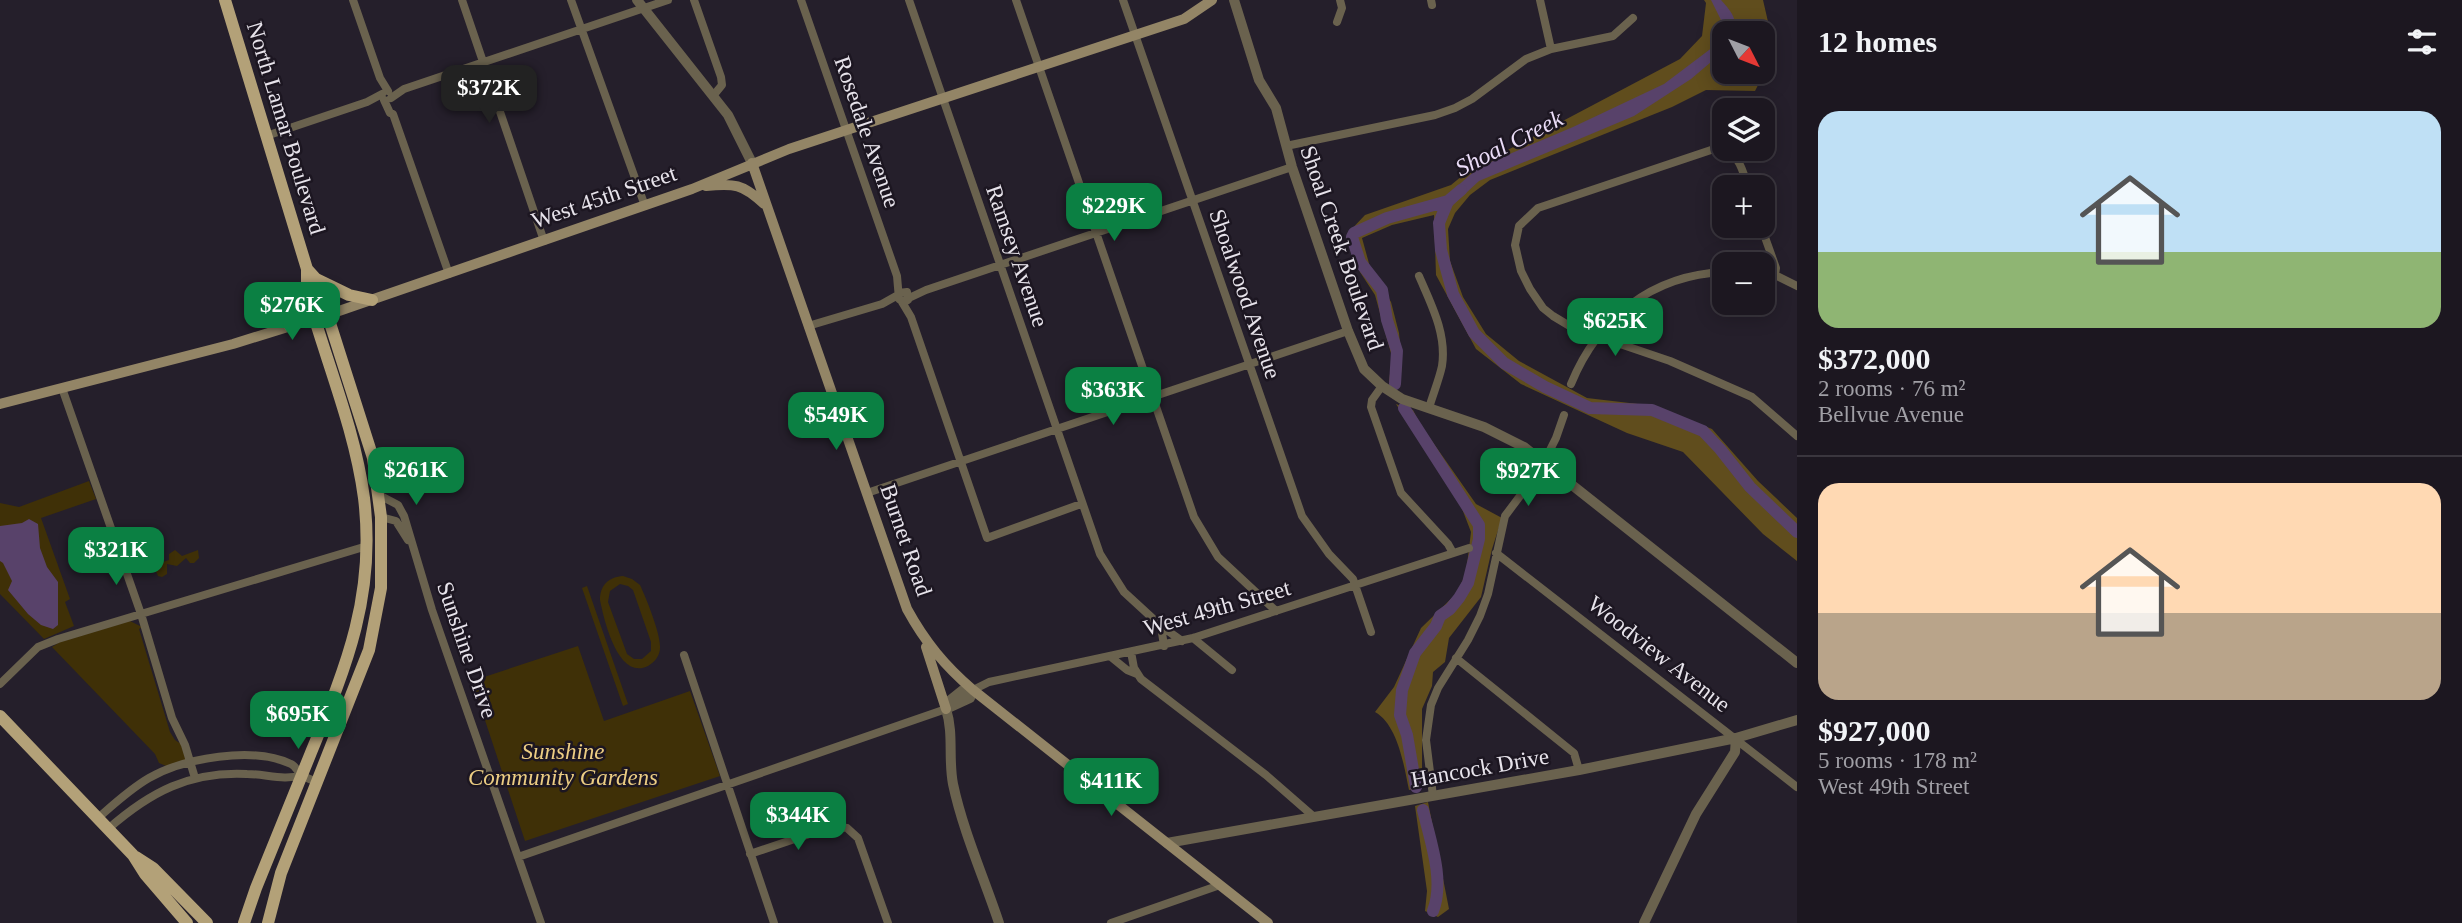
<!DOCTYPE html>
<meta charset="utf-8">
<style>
body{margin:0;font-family:Georgia,serif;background:#29242d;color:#f1f3f6;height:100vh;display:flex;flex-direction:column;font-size:26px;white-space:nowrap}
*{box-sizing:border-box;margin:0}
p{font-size:23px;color:#a09fa5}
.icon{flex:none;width:38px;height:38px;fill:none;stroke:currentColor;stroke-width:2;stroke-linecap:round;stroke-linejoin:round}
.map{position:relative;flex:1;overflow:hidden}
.details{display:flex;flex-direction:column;background:#1c1720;width:665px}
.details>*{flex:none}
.needle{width:46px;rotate:132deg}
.tools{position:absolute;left:1712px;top:21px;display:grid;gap:14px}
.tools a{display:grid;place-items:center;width:63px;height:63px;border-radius:14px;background:#1c1720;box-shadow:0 4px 18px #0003,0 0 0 2px #3a363e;font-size:35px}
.price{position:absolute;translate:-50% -60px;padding:0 16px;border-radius:14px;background:#0b8043;color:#fff;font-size:23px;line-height:46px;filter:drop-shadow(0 2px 4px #0008)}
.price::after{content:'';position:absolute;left:50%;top:42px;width:21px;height:16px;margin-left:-10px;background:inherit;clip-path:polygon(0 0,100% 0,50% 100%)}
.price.current{background:#222;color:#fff}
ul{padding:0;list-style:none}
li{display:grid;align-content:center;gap:14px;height:371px;padding:0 21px}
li+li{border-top:2px solid #3a363e}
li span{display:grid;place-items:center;height:217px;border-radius:21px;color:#555}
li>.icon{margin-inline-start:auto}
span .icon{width:126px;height:126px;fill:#fffc;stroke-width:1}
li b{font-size:30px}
h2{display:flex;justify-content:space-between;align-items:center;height:84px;padding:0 21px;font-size:30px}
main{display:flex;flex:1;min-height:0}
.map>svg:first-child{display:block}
.green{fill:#3f3007;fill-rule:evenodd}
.forest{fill:#604d1d;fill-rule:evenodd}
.water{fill:#58426a}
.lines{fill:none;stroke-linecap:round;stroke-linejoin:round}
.river{stroke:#58426a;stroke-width:12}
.minor{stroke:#6a624e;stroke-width:8}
.tertiary{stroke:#6a624e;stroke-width:10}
.secondary{stroke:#938566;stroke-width:10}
.primary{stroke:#b3a178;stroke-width:12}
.labels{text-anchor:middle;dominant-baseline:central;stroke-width:5;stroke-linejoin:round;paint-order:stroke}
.street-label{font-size:23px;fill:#e7e3eb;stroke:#1c1621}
.park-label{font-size:23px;font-style:italic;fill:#eccd83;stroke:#1c1621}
.water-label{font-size:24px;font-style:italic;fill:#ebddf8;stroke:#1c1621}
</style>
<main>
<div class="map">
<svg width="1797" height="923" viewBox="0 0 1797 923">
<rect width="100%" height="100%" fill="#251f2b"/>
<path class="green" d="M89,481L96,499L41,518L70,599L65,602L74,626L44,639L0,594V503L19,507Z
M175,550L182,556L198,550L199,558L194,563H190L186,558L177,566L167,564V574L162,577L158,576L153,565L169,560V554Z
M623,576L632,579L640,585C646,598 661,634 660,648C660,655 655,662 648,666C618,681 604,620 600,600C600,585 609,577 623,576ZM620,584L628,586L633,590L651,642V651L642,659H634L627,654L608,602L610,591Z
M587,586L628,704L623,706L582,588Z
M130,621L142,627L139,629L170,732L175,740L181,744L186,761L171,768L159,763L155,754L52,647L60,642Z
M578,646L604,721L690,691L720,776L525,841L472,681Z"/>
<path class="forest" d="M1704,0H1763L1775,52L1755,91L1706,90L1672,107L1490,180L1470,195L1455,213L1448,229L1450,261L1463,297L1486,334L1519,361L1587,398L1655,406L1712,429L1758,481L1797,518V561L1763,534L1683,452L1627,433L1521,384L1476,349L1436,275L1434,215L1392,225L1362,238L1370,267L1391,302L1399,333L1402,362L1400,385L1389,382L1392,357L1375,295L1360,272L1347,234L1365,215L1451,185L1468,171L1680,59L1702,36L1706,3ZM1724,33H1762V72H1724Z
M1396,404L1413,410L1420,424L1476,504L1502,518L1492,549L1481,597L1449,638L1445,662L1433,672L1432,686L1422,709V770L1417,772L1419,788L1409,790C1404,766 1398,725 1375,712L1394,687L1421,628L1457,593L1466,573L1471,532L1461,506Z
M1428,802L1449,909L1438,917L1425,911L1427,891L1415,806Z"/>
<path class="water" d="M1711,0H1721C1731,11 1737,18 1735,33H1724V51L1691,79L1634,116L1479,181L1452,206L1445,197L1479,167L1573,127L1664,84L1717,44L1723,24Z
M29,519L38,524L40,548L47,567L58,582V625L53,629L41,625L28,614L8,590L12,581L3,563L0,561V526L22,523Z"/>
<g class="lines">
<path class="river" d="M1461,190L1448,201L1439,223L1441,250L1453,294L1474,333L1504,363L1545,387L1590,408L1652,410L1703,431L1720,449L1750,487L1797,532
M1395,384L1397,351L1387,320L1382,290L1360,262L1352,237L1354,233L1387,218L1448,201
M1404,408L1479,525V539L1468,583L1459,598L1450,609L1440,616L1436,626L1415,653L1402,690L1400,715L1407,735L1416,787
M1423,810C1430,840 1445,880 1433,911"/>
<path class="minor" d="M353,0L380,78L388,91
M462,0L544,241
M571,0L645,206
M694,0L721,77L722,85L713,96
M801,0L897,276L899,299L904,302L908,300L907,292L899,293
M909,0L1100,554L1124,592L1161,626L1164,646
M1016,0L1194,517L1218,557L1276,611
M1123,0L1302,516L1329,554L1353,579L1371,632
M1431,0L1432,5
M1540,0L1551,49
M1337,22L1342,8L1340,0
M391,98L404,89L668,0
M384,100L390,113L393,114L449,274
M266,136L367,102L382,94
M1286,146L1435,115L1455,108L1472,99L1526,59L1551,49L1613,36L1633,18
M1748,187C1742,168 1739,152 1717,148L1538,208L1519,226L1515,245L1521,271L1530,289L1543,308L1553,316L1573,328L1670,361L1752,397L1797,436
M1761,226L1776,268L1775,275
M1762,274L1775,275L1797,286
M1419,276C1431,304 1447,334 1442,366C1439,380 1433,394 1429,408
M909,298L926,290L1292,167
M902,302L911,317L987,538L1081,504
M808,326L882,304L898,295
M1571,384C1598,318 1652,275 1724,272
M1382,386L1372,400L1371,407L1401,493L1448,544L1453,553
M62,388L141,614L172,718L185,745L195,778
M867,493L1348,331
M379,495L398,505L404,516L432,610L541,923
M381,517L396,521L408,540
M1496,553L1797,787
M1161,626L1182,641
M1193,638L1232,670
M1131,652L1134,668L1141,679L1266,775L1313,816
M684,655L774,923
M1111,657L1127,670L1137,674
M1456,658L1574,753L1579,770
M0,684L38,647L58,639L367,546
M973,690L989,682L1193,638L1469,548
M1433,796L1426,740L1431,705L1438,688L1468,640L1480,616L1488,594L1505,516L1541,468L1556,438L1564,415
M98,818C114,804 130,789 149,778C184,758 253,746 291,764C296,766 297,772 302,775C306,778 312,780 317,782
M108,829C150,792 190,771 247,774C266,774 284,781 302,775
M750,854L833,826L847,828L858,838L888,923
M518,857L946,709
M1111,923L1220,885"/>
<path class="tertiary" d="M637,0L728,115L752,163
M1234,0L1259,80L1276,108L1292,167L1348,331L1364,369L1382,386L1402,399L1484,427L1524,447L1797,663
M963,690H973L970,698L946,709L948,702Z
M946,709C954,734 948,758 953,784C963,831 984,878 999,923
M1167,843L1579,770L1736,738L1797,720
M1644,923L1696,814L1735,752L1736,738"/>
<path class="secondary" d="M752,163L907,609C925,642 945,666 973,690L1268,923
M706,186C734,183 743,184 764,204
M0,404L233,344L339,311L692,189L789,149L1184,19L1212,0
M926,647L946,709"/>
<path class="primary" d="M225,0L307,269V293C326,361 355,429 364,498C376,596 346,667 310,755C292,799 274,843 256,888L244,923
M316,279L349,295L372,300
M290,326L299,315L307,294
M0,716L133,855L145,874L187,923
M136,857L153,868L207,923
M268,923L281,873L369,650L381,588V517L373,458L316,279L307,269"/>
</g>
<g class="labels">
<g class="street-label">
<text transform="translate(286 128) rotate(73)">North Lamar Boulevard</text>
<text transform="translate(867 132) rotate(71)">Rosedale Avenue</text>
<text transform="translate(604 197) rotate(-19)">West 45th Street</text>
<text transform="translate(1342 248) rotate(71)">Shoal Creek Boulevard</text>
<text transform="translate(1017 256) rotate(71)">Ramsey Avenue</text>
<text transform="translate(1245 294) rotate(71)">Shoalwood Avenue</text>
<text transform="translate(906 540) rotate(71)">Burnet Road</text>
<text transform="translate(1217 608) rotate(-16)">West 49th Street</text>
<text transform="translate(467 650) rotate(71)">Sunshine Drive</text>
<text transform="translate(1659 654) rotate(38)">Woodview Avenue</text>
<text transform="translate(1480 768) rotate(-10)">Hancock Drive</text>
</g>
<g class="park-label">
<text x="563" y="751">Sunshine<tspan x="563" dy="26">Community Gardens</tspan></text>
</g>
<g class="water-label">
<text transform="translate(1509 143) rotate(-27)">Shoal Creek</text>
</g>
</g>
</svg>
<div class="tools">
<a><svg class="needle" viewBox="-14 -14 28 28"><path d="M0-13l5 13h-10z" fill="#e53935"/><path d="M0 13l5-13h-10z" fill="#a09fa5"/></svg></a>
<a><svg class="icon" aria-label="layers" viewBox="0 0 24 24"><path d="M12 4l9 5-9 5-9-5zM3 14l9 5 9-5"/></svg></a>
<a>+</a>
<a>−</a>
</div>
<b class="price current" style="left:489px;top:125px">$372K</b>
<b class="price" style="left:1114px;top:243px">$229K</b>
<b class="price" style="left:292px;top:342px">$276K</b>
<b class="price" style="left:1615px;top:358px">$625K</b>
<b class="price" style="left:1113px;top:427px">$363K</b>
<b class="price" style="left:836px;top:452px">$549K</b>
<b class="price" style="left:416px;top:507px">$261K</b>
<b class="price" style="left:1528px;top:508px">$927K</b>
<b class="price" style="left:116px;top:587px">$321K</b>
<b class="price" style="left:298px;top:751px">$695K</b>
<b class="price" style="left:1111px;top:818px">$411K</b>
<b class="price" style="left:798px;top:852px">$344K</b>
</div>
<section class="details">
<h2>12 homes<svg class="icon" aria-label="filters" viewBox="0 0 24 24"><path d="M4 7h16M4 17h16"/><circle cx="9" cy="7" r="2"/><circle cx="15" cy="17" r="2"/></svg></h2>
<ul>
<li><span style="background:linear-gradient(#bfe0f5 65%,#8fb573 0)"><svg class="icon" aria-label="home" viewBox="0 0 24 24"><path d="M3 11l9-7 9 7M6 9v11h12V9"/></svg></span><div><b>$372,000</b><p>2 rooms · 76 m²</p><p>Bellvue Avenue</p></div></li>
<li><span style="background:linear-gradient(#ffd9b3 60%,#b9a48a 0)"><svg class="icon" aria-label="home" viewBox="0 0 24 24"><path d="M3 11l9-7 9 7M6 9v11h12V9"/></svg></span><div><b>$927,000</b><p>5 rooms · 178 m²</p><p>West 49th Street</p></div></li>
</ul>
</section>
</main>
